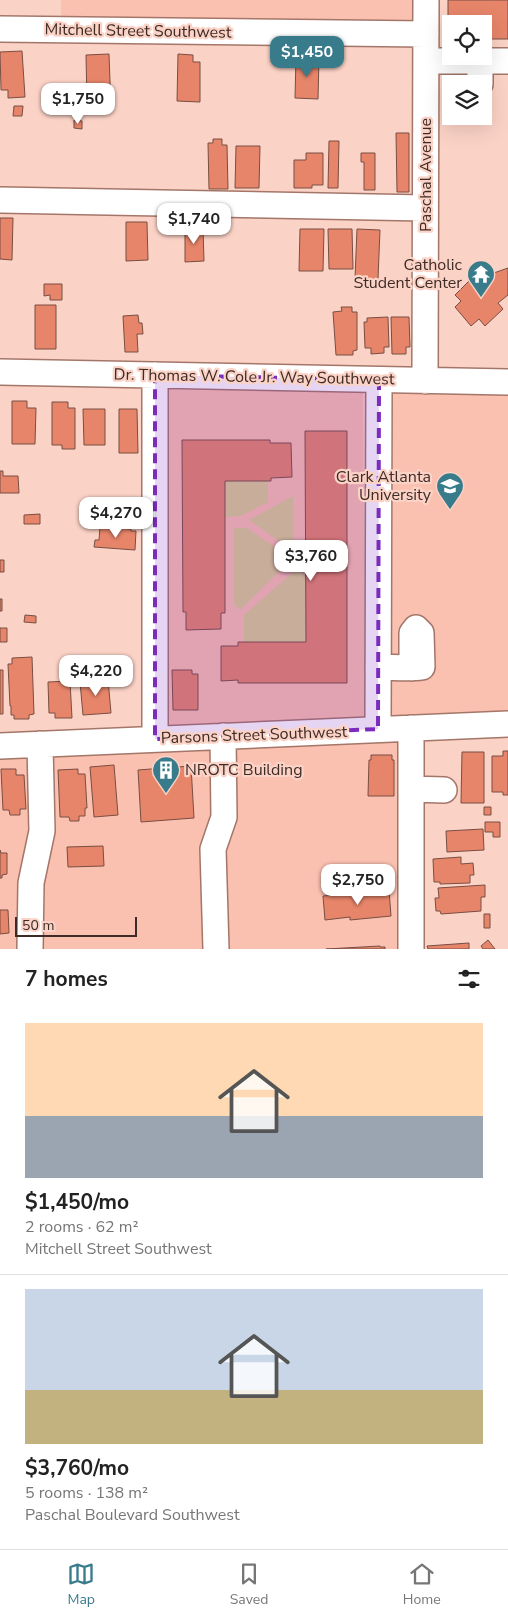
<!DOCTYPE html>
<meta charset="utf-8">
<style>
body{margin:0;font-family:"Nunito Sans",sans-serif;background:#f6f6f6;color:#222;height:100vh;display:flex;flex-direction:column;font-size:19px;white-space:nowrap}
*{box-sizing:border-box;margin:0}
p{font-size:16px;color:#767676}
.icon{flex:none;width:28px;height:28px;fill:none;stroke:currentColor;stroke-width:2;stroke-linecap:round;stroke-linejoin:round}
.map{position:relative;height:949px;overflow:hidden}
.sheet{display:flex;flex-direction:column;background:#fff;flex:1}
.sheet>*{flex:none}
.tools{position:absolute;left:442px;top:15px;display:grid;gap:10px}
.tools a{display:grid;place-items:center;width:50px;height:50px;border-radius:0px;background:#fff;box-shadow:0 5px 20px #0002;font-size:25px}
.scale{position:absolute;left:15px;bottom:12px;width:122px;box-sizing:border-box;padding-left:5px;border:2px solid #3e2b25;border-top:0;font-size:14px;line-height:18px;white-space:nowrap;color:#3e2b25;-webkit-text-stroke:4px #fbd2c6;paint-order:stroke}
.price{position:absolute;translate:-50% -42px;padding:0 11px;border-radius:10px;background:#fff;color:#222;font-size:16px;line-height:32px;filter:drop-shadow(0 1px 2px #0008)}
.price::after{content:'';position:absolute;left:50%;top:30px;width:15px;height:11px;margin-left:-8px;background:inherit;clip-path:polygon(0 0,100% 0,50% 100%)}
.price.active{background:#387b8b;color:#fff}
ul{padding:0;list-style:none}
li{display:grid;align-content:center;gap:10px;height:265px;padding:0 25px}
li+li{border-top:1px solid #e0e0e0}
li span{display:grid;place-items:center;height:155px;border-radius:0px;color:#555}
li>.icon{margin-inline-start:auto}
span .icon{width:90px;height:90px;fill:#fffc;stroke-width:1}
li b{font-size:21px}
h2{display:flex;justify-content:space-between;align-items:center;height:60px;padding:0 25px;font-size:21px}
.tabs{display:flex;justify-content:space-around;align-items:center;height:70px;border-top:1px solid #e0e0e0;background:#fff;font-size:14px;color:#767676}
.tabs a{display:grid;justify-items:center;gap:2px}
.tabs .active{color:#387b8b}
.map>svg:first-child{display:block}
.built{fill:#fac0b0}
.green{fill:#dbcd92}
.building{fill:#e7856a;stroke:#794e42}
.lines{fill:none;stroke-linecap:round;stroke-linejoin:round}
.minor-casing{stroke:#a47669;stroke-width:28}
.minor{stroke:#fff;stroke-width:25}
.marked{fill:#7b2cbf;fill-opacity:0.2;stroke:#7b2cbf;stroke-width:4;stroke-dasharray:10 6;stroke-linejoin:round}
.labels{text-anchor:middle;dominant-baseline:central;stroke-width:4.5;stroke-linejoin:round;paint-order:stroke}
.street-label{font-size:16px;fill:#3e2b25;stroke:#fbd2c6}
.poi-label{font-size:16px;fill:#3e2b25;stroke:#fbd2c6;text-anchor:end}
</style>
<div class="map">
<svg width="508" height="949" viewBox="0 0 508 949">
<rect width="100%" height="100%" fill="#fbd2c6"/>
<path class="built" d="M61,0H423V24L61,29Z
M168,390L363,391L365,722L419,719L418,949H0V744L207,731V723L168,725Z
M392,390L508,392V713L390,718Z"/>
<path class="green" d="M225,481H267L268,502L241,516L225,517Z
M293,496V551L249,520Z
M234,528H247L288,556L287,564L240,610L234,605Z
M306,561V642H244V615Z"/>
<path class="building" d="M448,0H508V39H484V24H451V38H448Z
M22,51L25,97L8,98V90H1L0,52Z
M109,54L111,109L98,110V104H87L86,55Z
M178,54L193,55V62H200V102L177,101Z
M296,57L319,58L318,99L295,98Z
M14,106H23L22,116H13Z
M74,120L82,121V129L74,128Z
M396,133H409V192H397Z
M213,139H222V145H227L228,189H209L208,143H213Z
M329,141H339L338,188H328Z
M236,146H260L259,188H235Z
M306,153H323V185H312V188H294V160H306Z
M361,153H375V190H364V162H361Z
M0,218H13L12,260L0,259Z
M126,222H147L148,260L126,261Z
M185,228H203L204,261L185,262Z
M300,229H324L323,271H299Z
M328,229H352L353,269H329Z
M357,229L380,230L378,279L355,278Z
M508,268V295L498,303L503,309L485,326L479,319L471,326L455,307L461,301L455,295L474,276L481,283L491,274Z
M44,284H62V300H50V295L44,296Z
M35,305H56V349H35Z
M341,307H352V312H357V350L353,351V355H336L333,312L342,311Z
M138,315L139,323H142L143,334H137L138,352H125L123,316Z
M388,317L389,347H384V353L371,354V348H365L364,322H367V318Z
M391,317H409L410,347H406V354H392Z
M12,401H27V408H36L35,444H12Z
M52,402H68V408H75V449H62V445H52Z
M83,409H105V445H84Z
M119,409H137L138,453H119Z
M305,431H347V683H238V680L221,681V646H238V642H306Z
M182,440H270V443H291L292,477L271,478V481H225V613H221V629L186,630V612H183Z
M0,471H3V476H18L19,493H0Z
M104,501L132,502V504H136L135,517H130V519L91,517L92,509L103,510Z
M40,514V524H24V515Z
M100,527L131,529V531H136L135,550L94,547L95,540H99Z
M0,560H4V572H0Z
M0,599H2V611H0Z
M25,615L36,616V623L24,622Z
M0,628H7V642H0Z
M32,657L34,714L29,715V719H14V715H11V706H10L8,664H12V658Z
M0,670H3V714H0Z
M172,670H192V674H198V710H173Z
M108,679L111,713L83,715L80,682Z
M70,681L72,718H55V713H49L48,682Z
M503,751H508V795H503V792H492V756H503Z
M462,752H484V803H461Z
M371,755H392V760H394V796H368L369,760H371Z
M114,765L118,815L94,817L90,767Z
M191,766L194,818L141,822L138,770Z
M1,769H16V775H24L26,809H20V815H10L9,810H3Z
M78,769V774H85L87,808H85V816H79V821H70L69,817H60L58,770Z
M484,807H491V815H484Z
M485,822H500V837H493V832H485Z
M483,829L484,850L447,852L446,831Z
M103,846L104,866L68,867L67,847Z
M0,850L1,853H7V874L2,875V878H0Z
M461,857V864L473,863L474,875H470V883L440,884V882H434L433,859Z
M485,885V897H481V911L441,914L440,911H436L435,898H439L438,888Z
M389,890L391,916L350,920V917L325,920L323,896Z
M0,910H8L9,933L0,934Z
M484,914H490V928H484Z
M488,940L495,949H483L481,946Z
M469,943V949H428L427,946Z
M380,946V947H385V949H326Z"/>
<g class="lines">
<g class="minor-casing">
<path id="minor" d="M0,29L426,34
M426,61H508
M480,84V61
M0,200L425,208
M0,372L508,382
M155,375V739
M425,381L426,0
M378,667C393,667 408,669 422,667L421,633L416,628L412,633V668
M378,729L379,380
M0,746L508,724
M411,789L444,790
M30,949L31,883L42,831L40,744
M216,949L213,849L224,817L223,736
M411,949V728"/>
</g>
<use href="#minor" class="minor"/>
</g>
<path class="marked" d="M155,375L379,380L378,729L155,739Z"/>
<defs>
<g id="temple-pin" transform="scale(1.4375)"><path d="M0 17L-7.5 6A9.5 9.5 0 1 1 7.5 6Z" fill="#387b8b" stroke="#fbd2c6"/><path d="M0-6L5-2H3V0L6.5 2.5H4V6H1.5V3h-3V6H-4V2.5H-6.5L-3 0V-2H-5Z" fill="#fff"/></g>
<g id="university-pin" transform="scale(1.4375)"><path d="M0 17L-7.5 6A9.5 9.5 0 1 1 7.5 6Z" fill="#387b8b" stroke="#fbd2c6"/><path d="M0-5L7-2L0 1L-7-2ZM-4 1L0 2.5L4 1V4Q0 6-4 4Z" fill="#fff"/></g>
<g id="building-pin" transform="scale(1.4375)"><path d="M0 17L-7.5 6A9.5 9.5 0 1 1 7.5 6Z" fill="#387b8b" stroke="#fbd2c6"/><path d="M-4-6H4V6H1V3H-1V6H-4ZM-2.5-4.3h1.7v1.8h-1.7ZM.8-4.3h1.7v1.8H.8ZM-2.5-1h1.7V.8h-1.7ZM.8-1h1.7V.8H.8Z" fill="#fff"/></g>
</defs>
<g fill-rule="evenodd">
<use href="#temple-pin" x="481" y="274"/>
<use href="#university-pin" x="450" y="486"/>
<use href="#building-pin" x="166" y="770"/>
</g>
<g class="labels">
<g class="street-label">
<text transform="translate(138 31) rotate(1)">Mitchell Street Southwest</text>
<text transform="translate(426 175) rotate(-90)">Paschal Avenue</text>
<text transform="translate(254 377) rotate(1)">Dr. Thomas W. Cole Jr. Way Southwest</text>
<text transform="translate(254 735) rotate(-2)">Parsons Street Southwest</text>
</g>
<g class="poi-label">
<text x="462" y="265">Catholic<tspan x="462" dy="18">Student Center</tspan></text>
<text x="431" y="477">Clark Atlanta<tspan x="431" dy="18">University</tspan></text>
<text x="185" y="770" text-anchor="start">NROTC Building</text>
</g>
</g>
</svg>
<div class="tools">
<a><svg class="icon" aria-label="locate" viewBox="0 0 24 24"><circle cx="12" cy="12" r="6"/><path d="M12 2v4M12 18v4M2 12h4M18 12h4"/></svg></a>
<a><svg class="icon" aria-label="layers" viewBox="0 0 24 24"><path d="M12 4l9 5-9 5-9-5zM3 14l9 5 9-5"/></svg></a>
</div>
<div class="scale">50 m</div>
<b class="price active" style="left:307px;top:78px">$1,450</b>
<b class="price" style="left:78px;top:125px">$1,750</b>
<b class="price" style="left:194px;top:245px">$1,740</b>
<b class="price" style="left:116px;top:539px">$4,270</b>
<b class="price" style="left:311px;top:582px">$3,760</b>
<b class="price" style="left:96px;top:697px">$4,220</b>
<b class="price" style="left:358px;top:906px">$2,750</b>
</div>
<section class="sheet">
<h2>7 homes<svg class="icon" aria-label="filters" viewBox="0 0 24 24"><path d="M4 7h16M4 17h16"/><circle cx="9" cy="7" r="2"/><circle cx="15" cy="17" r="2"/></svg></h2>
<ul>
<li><span style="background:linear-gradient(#ffd9b3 60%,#9aa5b1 0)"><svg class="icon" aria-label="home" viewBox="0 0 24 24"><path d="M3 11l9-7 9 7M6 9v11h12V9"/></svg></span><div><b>$1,450/mo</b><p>2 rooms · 62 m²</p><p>Mitchell Street Southwest</p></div></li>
<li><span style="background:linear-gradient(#c9d6e8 65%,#c2b280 0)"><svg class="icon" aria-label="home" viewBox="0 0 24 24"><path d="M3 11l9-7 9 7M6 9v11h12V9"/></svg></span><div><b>$3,760/mo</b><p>5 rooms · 138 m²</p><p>Paschal Boulevard Southwest</p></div></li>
</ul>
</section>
<nav class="tabs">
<a class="active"><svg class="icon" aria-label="map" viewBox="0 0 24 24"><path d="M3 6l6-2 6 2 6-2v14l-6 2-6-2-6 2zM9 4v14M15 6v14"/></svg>Map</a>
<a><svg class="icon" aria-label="saved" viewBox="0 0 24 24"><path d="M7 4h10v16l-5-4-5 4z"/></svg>Saved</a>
<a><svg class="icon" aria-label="home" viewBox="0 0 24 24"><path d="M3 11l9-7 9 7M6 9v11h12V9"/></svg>Home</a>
</nav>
